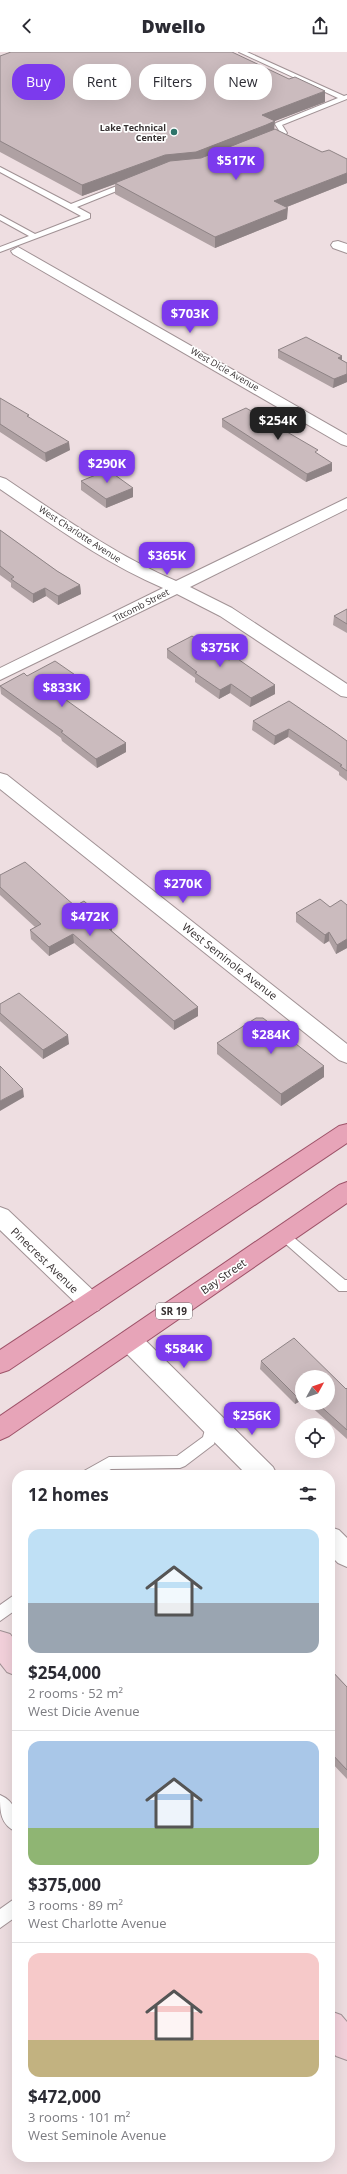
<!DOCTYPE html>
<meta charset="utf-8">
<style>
body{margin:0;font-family:"Open Sans",sans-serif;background:#f2f2f3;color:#2b2b33;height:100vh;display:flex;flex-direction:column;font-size:15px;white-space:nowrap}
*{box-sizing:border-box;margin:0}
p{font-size:13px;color:#7c7c81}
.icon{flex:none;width:22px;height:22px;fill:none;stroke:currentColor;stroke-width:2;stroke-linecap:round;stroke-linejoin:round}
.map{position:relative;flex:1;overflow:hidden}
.drawer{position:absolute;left:12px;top:1418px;width:323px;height:692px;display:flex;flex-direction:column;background:#fff;border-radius:16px;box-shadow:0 4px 16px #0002}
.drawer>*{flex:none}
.hud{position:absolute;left:12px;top:12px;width:323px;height:36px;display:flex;gap:8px}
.needle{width:26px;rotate:50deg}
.controls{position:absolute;left:295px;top:1318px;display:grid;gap:8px}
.controls a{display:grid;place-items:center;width:40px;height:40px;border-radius:50%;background:#fff;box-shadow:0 4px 16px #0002;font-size:20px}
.price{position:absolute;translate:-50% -34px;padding:0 9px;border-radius:8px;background:#7c3aed;color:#fff;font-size:13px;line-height:26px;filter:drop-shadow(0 1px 2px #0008)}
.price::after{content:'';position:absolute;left:50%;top:24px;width:12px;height:9px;margin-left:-6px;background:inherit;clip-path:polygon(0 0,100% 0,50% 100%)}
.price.active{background:#222;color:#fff}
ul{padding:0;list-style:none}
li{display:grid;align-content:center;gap:8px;height:212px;padding:0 16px}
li+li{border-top:1px solid #e1e1e2}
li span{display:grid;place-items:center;height:124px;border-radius:12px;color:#555}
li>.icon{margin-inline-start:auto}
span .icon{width:72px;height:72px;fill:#fffc;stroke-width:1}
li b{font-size:17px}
h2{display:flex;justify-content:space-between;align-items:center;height:48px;padding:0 16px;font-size:17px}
.chip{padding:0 14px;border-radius:16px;background:#fff;box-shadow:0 4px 16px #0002;font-size:14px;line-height:36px}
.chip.active{background:#7c3aed;color:#fff}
header{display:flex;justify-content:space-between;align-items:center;height:52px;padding:0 16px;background:#fff;font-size:18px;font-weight:800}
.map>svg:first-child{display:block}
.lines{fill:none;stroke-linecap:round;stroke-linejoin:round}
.lane-casing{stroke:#a19295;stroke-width:2}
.street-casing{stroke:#a19295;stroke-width:2}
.secondary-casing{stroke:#a19295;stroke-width:2}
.primary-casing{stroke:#9e5369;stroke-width:2}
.lane{fill:#fff;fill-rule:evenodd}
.street{fill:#fff;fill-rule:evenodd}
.secondary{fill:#f3d1db;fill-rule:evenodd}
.primary{fill:#e7a4b8;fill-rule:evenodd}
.wall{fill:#afa1a3}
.shaded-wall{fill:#8e8385}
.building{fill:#cbbbbe;stroke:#8e8385}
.poi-dot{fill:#2d746a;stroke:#fff;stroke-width:1.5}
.labels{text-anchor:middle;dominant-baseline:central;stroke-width:3.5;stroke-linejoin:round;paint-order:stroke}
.far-poi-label{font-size:9px;font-weight:bold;fill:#352f30;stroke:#fff;text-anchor:end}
.far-street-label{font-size:9px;fill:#352f30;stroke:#fff}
.shield{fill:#fff;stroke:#726d6e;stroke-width:1}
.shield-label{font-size:10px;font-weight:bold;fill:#352f30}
.street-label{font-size:11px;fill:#352f30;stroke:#fff}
</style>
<header><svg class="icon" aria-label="back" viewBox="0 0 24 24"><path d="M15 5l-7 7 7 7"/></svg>Dwello<svg class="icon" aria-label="share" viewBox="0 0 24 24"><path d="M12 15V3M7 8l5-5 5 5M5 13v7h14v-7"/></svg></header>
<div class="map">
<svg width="347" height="2122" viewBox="0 0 347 2122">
<rect width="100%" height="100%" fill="#eedee1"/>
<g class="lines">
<g class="lane-casing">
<path id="lane" d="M239,0H247L344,44L347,43V47L282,73L287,81L286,82L267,88V86L280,80L275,72L276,71L338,46Z
M0,115L71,152L127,130L134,132L77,155L90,162V166L0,200V195L29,184L0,168V163L35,182L81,164L0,120Z
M283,1178L287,1180L345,1228H347V1239H339L279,1186L277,1183L279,1180Z
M213,1364L218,1366L220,1370L214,1392L185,1414L180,1416L111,1417L101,1423H82L84,1419L109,1405L177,1404L203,1385L208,1366Z
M17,1541V1557L0,1569V1553Z
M0,1743C17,1750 17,1764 17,1780C0,1773 0,1759 0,1743Z
M17,1845V1864L0,1876V1857Z"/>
</g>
<g class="street-casing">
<path id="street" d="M338,189L347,192V201L333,196L331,193L333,190Z
M18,195L347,383V394L341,392L13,202L11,199Z
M0,425L6,427C61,464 115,503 176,529L347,446V457L190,535L232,556L347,632V645L341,644L220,564L177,542L0,628V616L163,536C104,511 53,473 0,437Z
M0,721L7,723L347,992V1011L339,1008L0,737Z
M0,1155L8,1158L99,1244L103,1251L99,1258L91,1261L83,1258L0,1178Z
M130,1279L139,1282L273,1415L277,1423H247L121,1296L118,1289L121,1282Z
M330,1475L339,1478L347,1486V1515L338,1511L330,1503Z"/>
</g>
<g class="secondary-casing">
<path id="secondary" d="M0,1579L10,1582L17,1591V1624L7,1620L0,1611Z
M330,1959L341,1963L347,1970V2008L336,2004L330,1997Z"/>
</g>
<g class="primary-casing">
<path id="primary" d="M347,1072V1091L9,1318L0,1321V1298L339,1074Z
M347,1130V1151L9,1384L0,1388V1364L339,1133Z"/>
</g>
<use href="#lane" class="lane"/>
<use href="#street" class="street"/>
<use href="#secondary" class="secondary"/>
<use href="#primary" class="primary"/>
</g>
<path class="wall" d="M0,4L325,50L274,69V77L322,100L347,107V131L287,155V167L215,196L115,142V132L82,144L0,100Z
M278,298L342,304V308L347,311V330L333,336L278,306Z
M0,346L29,365L70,398L46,410L0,380Z
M222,367L332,419L306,430L222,375Z
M81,429L133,436V445L106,456L81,438Z
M0,478L57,519L80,533L81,542L58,553L46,544L33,551L11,535V531L0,523Z
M347,557V581L333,573L334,564Z
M167,597L229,608L275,633V642L250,655L230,641L219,647L195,630V626L167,606Z
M27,624L81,627V636L62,646L126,691V700L97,716L62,689L61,686L1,642L0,634Z
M253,669L347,689V729L339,723V720L288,685L274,693L252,678Z
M0,823L75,854L112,879L198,955V964L174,978L74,891L49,904L31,887L30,878L35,875L0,843Z
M347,853V896L336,902L329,889L324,892L296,870V861L330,855Z
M0,952L69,992L43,1007L0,969Z
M217,991L324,1014V1025L281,1054L217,1002Z
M261,1309L346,1337L347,1336V1387L307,1351H328L302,1325V1348L295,1352L260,1317Z
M330,1617L347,1635V1727L330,1709Z"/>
<path class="shaded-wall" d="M325,39V50L262,74V63Z
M275,69L274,80L196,111L115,131V132L82,144V133L165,103Z
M347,121V131L274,160V149Z
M288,156L287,167L215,196V185Z
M342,304V312L338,306Z
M347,322V330L333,336L334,327Z
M69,390L70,398L46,410L45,401Z
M332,411V419L306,430L307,422Z
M133,436V445L106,456V447Z
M80,533L81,542L58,553V544Z
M45,536L46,544L33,551V542Z
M81,627V636L56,649L55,640Z
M231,632L230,641L219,647L220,638Z
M275,633V642L250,655L251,646Z
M289,677L288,685L274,693L275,684Z
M126,691V700L97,716L96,707Z
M112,874V883L108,876Z
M329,880V889L324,892L325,883Z
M73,882L74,891L49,904V895Z
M347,887V896L336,902L337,893Z
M198,955V964L174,978V969Z
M68,983L69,992L43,1007V998Z
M324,1014V1025L281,1054V1042Z
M23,1037L24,1045L0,1059V1049Z
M302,1340V1348L295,1352L296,1344Z"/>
<path class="building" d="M11,0H232L289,27L295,25L325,39L262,63L275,69L266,73L196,100L165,103L82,133L0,89V4Z
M275,77L322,100L329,98L347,107V121L274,149L288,156L215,185L115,131L170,109L201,106Z
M306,285L342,304L338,306L347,311V322L334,327L278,298Z
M0,346L29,363L27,364L69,390L45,401L0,372Z
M246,356L318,398L315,400L332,411L307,422L222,367Z
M108,418L133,436L106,447L81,429Z
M0,478L57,519L80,533L58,544L45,536L33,542L11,527L14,525L0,514Z
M347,557V572L334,564Z
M192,584L229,608L235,605L275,633L251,646L231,632L220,638L195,621L197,620L167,597Z
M55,609L81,627L55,640L126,691L96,707L61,680L63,679L0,634L24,621L27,624Z
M289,649L336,681L347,689V719L340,714L342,713L289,677L275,684L253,669Z
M25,810L75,854L84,849L112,874L108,876L198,955L174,969L73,882L49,895L30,878L41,872L0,835V823Z
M320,847L330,855L341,848L347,853V887L337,893L329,880L325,883L296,861Z
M19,941L68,983L43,998L0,961V952Z
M256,966H263L324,1014L281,1042L217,991Z
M0,1014L23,1037L0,1049Z
M294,1286L346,1337L347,1336V1378L317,1351H328V1325H302V1340L296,1344L261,1309Z
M330,1617L347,1635V1718L330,1700Z"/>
<circle class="poi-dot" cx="174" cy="80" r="4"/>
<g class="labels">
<g class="far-poi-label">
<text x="166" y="75">Lake Technical<tspan x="166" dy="10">Center</tspan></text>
</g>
<g class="far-street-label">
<text transform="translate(225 317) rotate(30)">West Dicie Avenue</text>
<text transform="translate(80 482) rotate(33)">West Charlotte Avenue</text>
<text transform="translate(141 553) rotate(-27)">Titcomb Street</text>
</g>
<rect class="shield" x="156" y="1251" width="36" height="16" rx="3"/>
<g class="shield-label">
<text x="174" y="1259">SR 19</text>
</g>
<g class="street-label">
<text transform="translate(230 909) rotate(38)">West Seminole Avenue</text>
<text transform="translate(45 1208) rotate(44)">Pinecrest Avenue</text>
<text transform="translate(223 1224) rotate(-35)">Bay Street</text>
</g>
</g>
</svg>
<div class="controls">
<a><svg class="needle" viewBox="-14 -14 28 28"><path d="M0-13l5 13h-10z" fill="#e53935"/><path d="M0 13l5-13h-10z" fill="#7c7c81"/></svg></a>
<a><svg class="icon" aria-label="locate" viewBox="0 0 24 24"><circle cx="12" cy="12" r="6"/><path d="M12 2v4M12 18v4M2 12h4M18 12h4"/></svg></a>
</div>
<b class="price" style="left:236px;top:129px">$517K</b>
<b class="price" style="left:190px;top:282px">$703K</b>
<b class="price active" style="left:278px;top:389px">$254K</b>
<b class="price" style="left:107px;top:432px">$290K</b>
<b class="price" style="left:167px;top:524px">$365K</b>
<b class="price" style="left:220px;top:616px">$375K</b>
<b class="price" style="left:62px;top:656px">$833K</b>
<b class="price" style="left:183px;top:852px">$270K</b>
<b class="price" style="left:90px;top:885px">$472K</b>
<b class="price" style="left:271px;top:1003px">$284K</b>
<b class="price" style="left:184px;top:1317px">$584K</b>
<b class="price" style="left:252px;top:1384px">$256K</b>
<div class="hud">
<a class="chip active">Buy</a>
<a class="chip">Rent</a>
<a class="chip">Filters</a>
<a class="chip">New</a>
</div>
<section class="drawer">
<h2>12 homes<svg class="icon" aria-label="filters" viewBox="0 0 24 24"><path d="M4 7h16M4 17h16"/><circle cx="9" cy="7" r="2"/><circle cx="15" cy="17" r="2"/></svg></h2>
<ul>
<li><span style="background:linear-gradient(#bfe0f5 60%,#9aa5b1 0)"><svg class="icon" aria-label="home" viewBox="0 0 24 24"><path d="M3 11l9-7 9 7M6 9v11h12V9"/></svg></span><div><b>$254,000</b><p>2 rooms · 52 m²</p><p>West Dicie Avenue</p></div></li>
<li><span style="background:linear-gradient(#a9c7e8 70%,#8fb573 0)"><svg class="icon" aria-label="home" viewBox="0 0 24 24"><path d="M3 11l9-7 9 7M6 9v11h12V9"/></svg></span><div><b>$375,000</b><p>3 rooms · 89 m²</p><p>West Charlotte Avenue</p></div></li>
<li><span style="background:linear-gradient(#f6c9c9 70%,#c2b280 0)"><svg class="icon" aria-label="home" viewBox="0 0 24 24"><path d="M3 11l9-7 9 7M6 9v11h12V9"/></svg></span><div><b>$472,000</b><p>3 rooms · 101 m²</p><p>West Seminole Avenue</p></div></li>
</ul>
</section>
</div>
